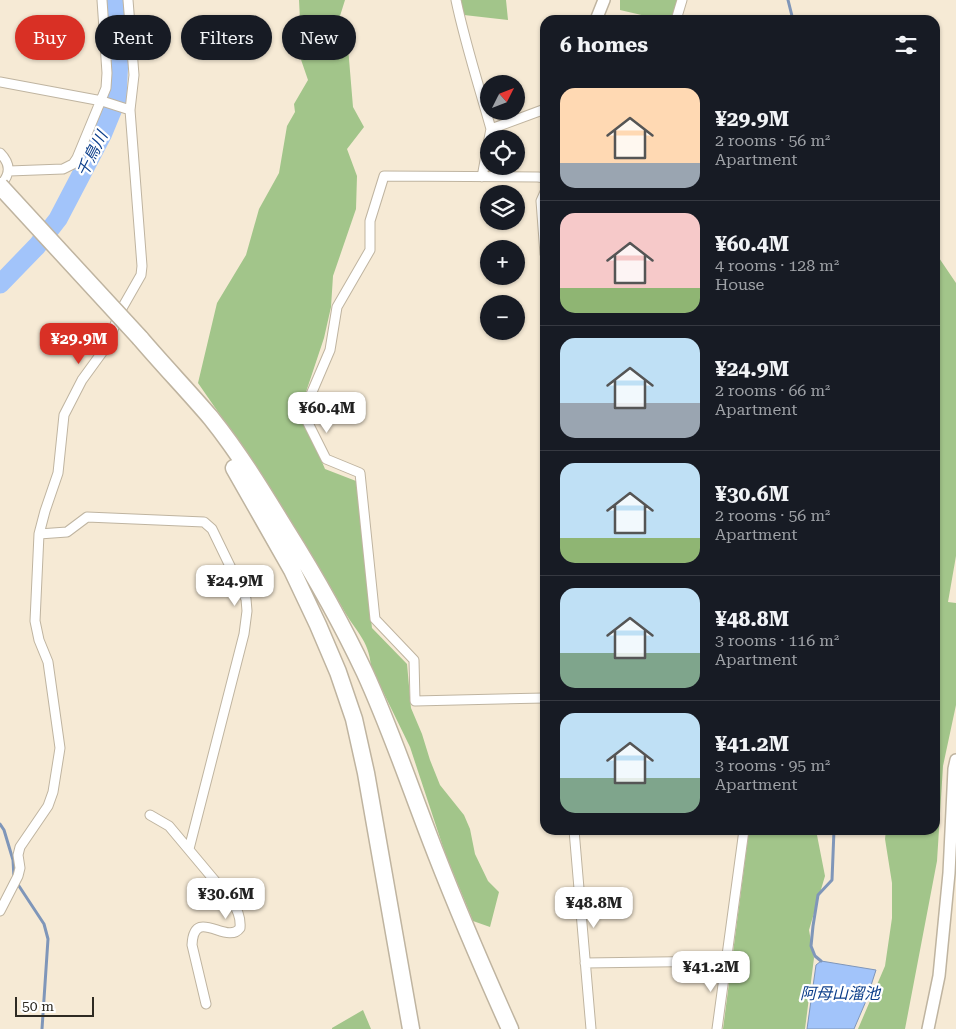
<!DOCTYPE html>
<meta charset="utf-8">
<style>
body{margin:0;font-family:"Roboto Serif","Noto Sans JP",serif;background:#242831;color:#f1f3f6;height:100vh;display:flex;flex-direction:column;font-size:19px;white-space:nowrap}
*{box-sizing:border-box;margin:0}
p{font-size:16px;color:#9ea1a6}
.icon{flex:none;width:28px;height:28px;fill:none;stroke:currentColor;stroke-width:2;stroke-linecap:round;stroke-linejoin:round}
.map{position:relative;flex:1;overflow:hidden}
.panel{position:absolute;left:540px;top:15px;width:400px;height:820px;display:flex;flex-direction:column;background:#171b24;border-radius:15px;box-shadow:0 1px 4px #0004}
.panel>*{flex:none}
.top-card{position:absolute;left:15px;top:15px;width:450px;height:45px;display:flex;gap:10px}
.needle{width:32px;rotate:48deg}
.controls{position:absolute;left:480px;top:75px;display:grid;gap:10px}
.controls a{display:grid;place-items:center;width:45px;height:45px;border-radius:50%;background:#171b24;box-shadow:0 1px 4px #0004;font-size:25px}
.scale{position:absolute;left:15px;bottom:12px;width:79px;box-sizing:border-box;padding-left:5px;border:2px solid #2e2a22;border-top:0;font-size:14px;line-height:18px;white-space:nowrap;color:#2e2a22;-webkit-text-stroke:4px #fff;paint-order:stroke}
.price{position:absolute;translate:-50% -42px;padding:0 11px;border-radius:10px;background:#fff;color:#222;font-size:16px;line-height:32px;filter:drop-shadow(0 1px 2px #0008)}
.price::after{content:'';position:absolute;left:50%;top:30px;width:15px;height:11px;margin-left:-8px;background:inherit;clip-path:polygon(0 0,100% 0,50% 100%)}
.price.on{background:#d93025;color:#fff}
ul{padding:0;list-style:none}
li{display:flex;align-items:center;gap:15px;height:125px;padding:0 20px}
li+li{border-top:1px solid #363941}
li span{display:grid;place-items:center;flex:none;width:140px;height:100px;border-radius:15px;color:#555}
li>.icon{margin-inline-start:auto}
span .icon{width:60px;height:60px;fill:#fffc;stroke-width:1}
li b{font-size:21px}
h2{display:flex;justify-content:space-between;align-items:center;height:60px;padding:0 20px;font-size:21px}
.tag{padding:0 18px;border-radius:22px;background:#171b24;box-shadow:0 1px 4px #0004;font-size:18px;line-height:45px}
.tag.on{background:#d93025;color:#fff}
.map>svg:first-child{display:block}
.green{fill:#a2c58a}
.water{fill:#a2c4fa;stroke:#7f96b9}
.lines{fill:none;stroke-linecap:round;stroke-linejoin:round}
.stream{stroke:#7f96b9;stroke-width:3}
.river{stroke:#a2c4fa;stroke-width:19}
.minor-casing{stroke:#bfb4a0;stroke-width:11}
.tertiary-casing{stroke:#bfb4a0;stroke-width:14}
.motorway-casing{stroke:#bfb4a0;stroke-width:19}
.minor{stroke:#fff;stroke-width:9}
.tertiary{stroke:#fff;stroke-width:11}
.motorway{stroke:#fff;stroke-width:16}
.motorway-bridge-casing{stroke:#bfb4a0;stroke-width:19;stroke-linecap:butt}
.motorway-bridge{stroke:#fff;stroke-width:16}
.labels{text-anchor:middle;dominant-baseline:central;stroke-width:4.5;stroke-linejoin:round;paint-order:stroke}
.water-label{font-size:16px;font-style:italic;fill:#0c3e8a;stroke:#fff}
</style>
<div class="map">
<svg width="956" height="1029" viewBox="0 0 956 1029">
<rect width="100%" height="100%" fill="#f6ead5"/>
<path class="green" d="M299,0H345L340,16L347,35L353,107L364,127L347,149L357,176L356,209L333,276L331,307L324,338L300,410L325,469L356,481L372,628L407,664L411,708L422,734L430,760L440,785L464,815L470,829L475,854L488,881L499,892L490,927L473,921L445,853L410,747L371,667C369,639 354,630 342,607C298,529 249,456 198,383L217,303L246,255L259,209L279,173L287,126L295,112L294,104L308,80L297,48L300,20Z
M461,0H506L508,20L464,15Z
M620,0H681L674,20H663L620,10Z
M935,252L956,283V556L948,602L956,603V705L943,766L937,861L905,1029H858L885,966L892,918V883L885,839L886,830H935Z
M749,830H816L825,876L809,930L814,958L805,1029H723Z
M363,1010L371,1029H332V1028Z"/>
<path class="water" d="M821,961L876,970L866,1001L854,1029H807L816,965Z"/>
<g class="lines">
<path class="stream" d="M788,0L793,20
M0,824L4,830L13,860L14,878
M17,883L44,924L48,939L42,1029
M821,961L815,956L811,946L813,926L818,895L832,880L834,830"/>
<path class="river" d="M0,284L37,246L58,219L103,133L117,99L119,57L114,0"/>
<g class="minor-casing">
<path id="minor" d="M456,0C465,43 479,86 491,129L489,139
M676,20L682,0
M0,82L102,101L130,110
M491,129L545,109
M0,153C11,164 11,174 0,186
M9,171L63,169L73,164L77,158L106,88L107,73L102,0
M482,177L489,139
M545,178L538,177L384,176L370,221V250L337,307L330,350L303,413L326,459L360,473L375,619L414,660L415,701L545,698
M545,192L541,201L545,254
M39,534L67,532L87,517L204,522L212,529L246,599L247,611L244,634L189,849
M150,815L169,826L231,900C237,909 241,917 240,928C227,946 194,905 192,945L206,1004
M574,830L591,1029
M0,911L18,876L20,868L18,855L20,847L48,806L53,792L60,748L48,662L39,640L35,621L39,534L45,511L58,473L64,415L82,380L106,347L121,310L141,275L142,266L130,110L134,75L128,0
M585,963L728,961
M717,1029L744,830"/>
</g>
<g class="tertiary-casing">
<path id="tertiary" d="M596,20L604,0
M928,1029L939,976L949,873L954,769L956,760"/>
</g>
<g class="motorway-casing">
<path id="motorway" d="M140,338C163,365 188,391 211,418C239,453 263,492 286,530C315,576 342,624 365,673C392,732 412,793 436,854C459,913 484,971 510,1029
M234,468L292,570L318,625L338,672L354,719L366,773L411,1029"/>
</g>
<use href="#minor" class="minor"/>
<use href="#tertiary" class="tertiary"/>
<use href="#motorway" class="motorway"/>
<g class="motorway-bridge-casing">
<path id="motorway-bridge" d="M0,186L140,338"/>
</g>
<use href="#motorway-bridge" class="motorway-bridge"/>
</g>
<g class="labels">
<g class="water-label">
<text transform="translate(92 154) rotate(-63)">千鳥川</text>
<text x="840" y="993">阿母山溜池</text>
</g>
</g>
</svg>
<div class="controls">
<a><svg class="needle" viewBox="-14 -14 28 28"><path d="M0-13l5 13h-10z" fill="#e53935"/><path d="M0 13l5-13h-10z" fill="#9ea1a6"/></svg></a>
<a><svg class="icon" aria-label="locate" viewBox="0 0 24 24"><circle cx="12" cy="12" r="6"/><path d="M12 2v4M12 18v4M2 12h4M18 12h4"/></svg></a>
<a><svg class="icon" aria-label="layers" viewBox="0 0 24 24"><path d="M12 4l9 5-9 5-9-5zM3 14l9 5 9-5"/></svg></a>
<a>+</a>
<a>−</a>
</div>
<div class="scale">50 m</div>
<b class="price on" style="left:79px;top:365px">¥29.9M</b>
<b class="price" style="left:327px;top:434px">¥60.4M</b>
<b class="price" style="left:235px;top:607px">¥24.9M</b>
<b class="price" style="left:226px;top:920px">¥30.6M</b>
<b class="price" style="left:594px;top:929px">¥48.8M</b>
<b class="price" style="left:711px;top:993px">¥41.2M</b>
<div class="top-card">
<a class="tag on">Buy</a>
<a class="tag">Rent</a>
<a class="tag">Filters</a>
<a class="tag">New</a>
</div>
<section class="panel">
<h2>6 homes<svg class="icon" aria-label="filters" viewBox="0 0 24 24"><path d="M4 7h16M4 17h16"/><circle cx="9" cy="7" r="2"/><circle cx="15" cy="17" r="2"/></svg></h2>
<ul>
<li><span style="background:linear-gradient(#ffd9b3 75%,#9aa5b1 0)"><svg class="icon" aria-label="home" viewBox="0 0 24 24"><path d="M3 11l9-7 9 7M6 9v11h12V9"/></svg></span><div><b>¥29.9M</b><p>2 rooms · 56 m²</p><p>Apartment</p></div></li>
<li><span style="background:linear-gradient(#f6c9c9 75%,#8fb573 0)"><svg class="icon" aria-label="home" viewBox="0 0 24 24"><path d="M3 11l9-7 9 7M6 9v11h12V9"/></svg></span><div><b>¥60.4M</b><p>4 rooms · 128 m²</p><p>House</p></div></li>
<li><span style="background:linear-gradient(#bfe0f5 65%,#9aa5b1 0)"><svg class="icon" aria-label="home" viewBox="0 0 24 24"><path d="M3 11l9-7 9 7M6 9v11h12V9"/></svg></span><div><b>¥24.9M</b><p>2 rooms · 66 m²</p><p>Apartment</p></div></li>
<li><span style="background:linear-gradient(#bfe0f5 75%,#8fb573 0)"><svg class="icon" aria-label="home" viewBox="0 0 24 24"><path d="M3 11l9-7 9 7M6 9v11h12V9"/></svg></span><div><b>¥30.6M</b><p>2 rooms · 56 m²</p><p>Apartment</p></div></li>
<li><span style="background:linear-gradient(#bfe0f5 65%,#7fa58c 0)"><svg class="icon" aria-label="home" viewBox="0 0 24 24"><path d="M3 11l9-7 9 7M6 9v11h12V9"/></svg></span><div><b>¥48.8M</b><p>3 rooms · 116 m²</p><p>Apartment</p></div></li>
<li><span style="background:linear-gradient(#bfe0f5 65%,#7fa58c 0)"><svg class="icon" aria-label="home" viewBox="0 0 24 24"><path d="M3 11l9-7 9 7M6 9v11h12V9"/></svg></span><div><b>¥41.2M</b><p>3 rooms · 95 m²</p><p>Apartment</p></div></li>
</ul>
</section>
</div>
